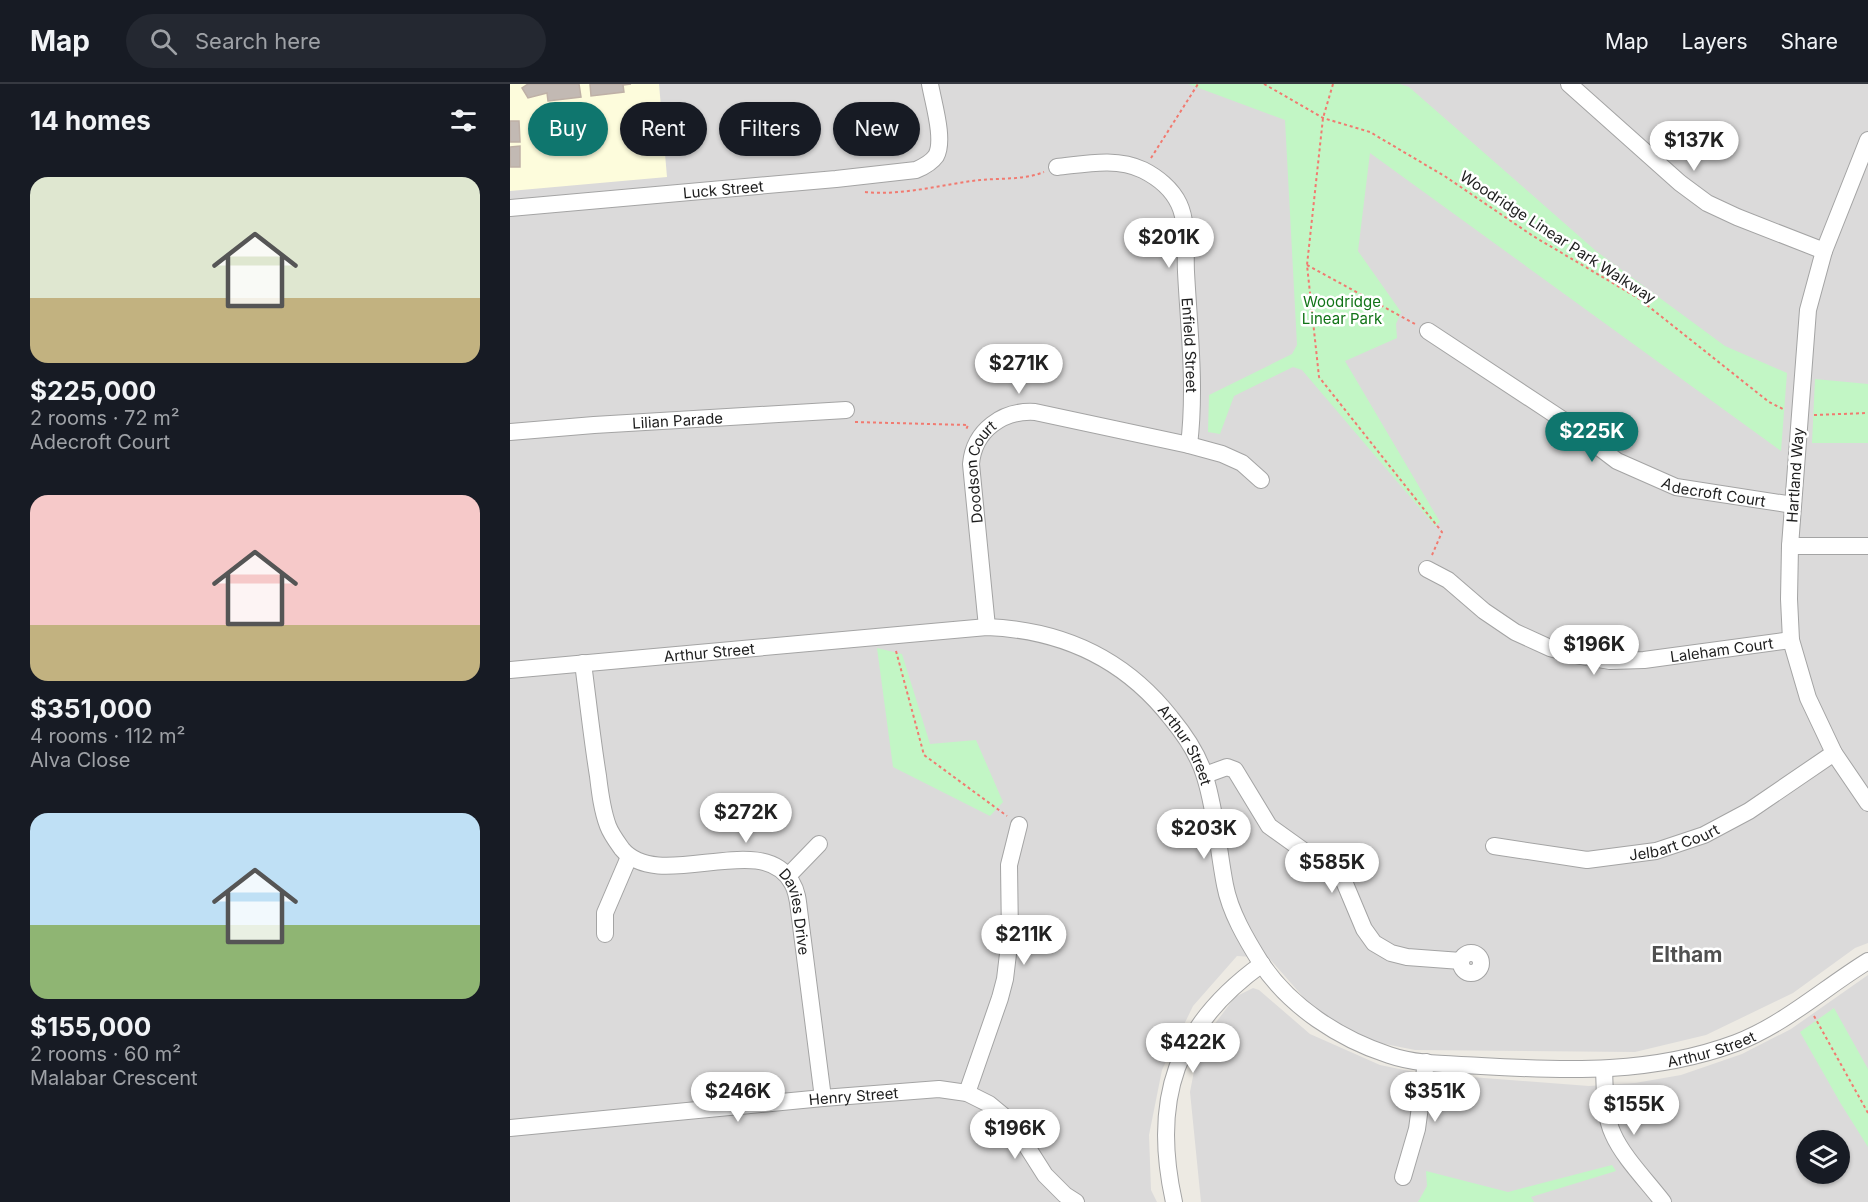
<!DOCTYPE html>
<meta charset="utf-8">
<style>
body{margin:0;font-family:Inter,sans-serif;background:#242831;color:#f1f3f6;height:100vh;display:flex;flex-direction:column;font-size:22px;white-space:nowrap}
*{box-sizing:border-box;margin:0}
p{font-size:20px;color:#9ea1a6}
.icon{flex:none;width:33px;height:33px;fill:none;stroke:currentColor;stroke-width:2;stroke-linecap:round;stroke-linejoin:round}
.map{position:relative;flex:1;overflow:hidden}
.details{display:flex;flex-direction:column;background:#171b24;width:510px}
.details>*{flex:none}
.banner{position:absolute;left:18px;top:18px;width:570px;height:54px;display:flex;gap:12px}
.fabs{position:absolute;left:1286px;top:1046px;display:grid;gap:12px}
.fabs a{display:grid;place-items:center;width:54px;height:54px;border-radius:50%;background:#171b24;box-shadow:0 2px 4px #0004;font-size:30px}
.price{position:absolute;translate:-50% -51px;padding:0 14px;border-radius:21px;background:#fff;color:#222;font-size:20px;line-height:39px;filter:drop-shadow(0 2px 3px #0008)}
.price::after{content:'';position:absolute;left:50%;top:36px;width:18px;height:14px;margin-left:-9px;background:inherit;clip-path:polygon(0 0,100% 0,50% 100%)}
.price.active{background:#0f766e;color:#fff}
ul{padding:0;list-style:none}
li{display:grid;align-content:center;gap:12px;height:318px;padding:0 30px}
li span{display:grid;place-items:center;height:186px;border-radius:18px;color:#555}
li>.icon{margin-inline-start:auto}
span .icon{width:108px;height:108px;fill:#fffc;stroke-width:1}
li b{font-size:26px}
h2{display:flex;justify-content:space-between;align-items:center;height:72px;padding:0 30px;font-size:26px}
.chip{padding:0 21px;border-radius:27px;background:#171b24;box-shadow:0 2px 4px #0004;font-size:21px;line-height:54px}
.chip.active{background:#0f766e;color:#fff}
header{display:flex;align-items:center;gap:36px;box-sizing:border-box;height:84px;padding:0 30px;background:#171b24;border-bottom:2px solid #363941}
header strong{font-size:28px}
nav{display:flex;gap:33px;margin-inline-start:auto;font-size:21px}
.search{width:420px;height:54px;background:#242831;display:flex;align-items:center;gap:15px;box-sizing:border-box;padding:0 21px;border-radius:33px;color:#9ea1a6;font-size:22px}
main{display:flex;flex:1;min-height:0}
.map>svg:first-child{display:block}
.residential{fill:#dbdada;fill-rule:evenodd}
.education{fill:#fdfcdc}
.park{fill:#c2f6c5}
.building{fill:#c2b9b3;stroke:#beb0a6;stroke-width:1.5}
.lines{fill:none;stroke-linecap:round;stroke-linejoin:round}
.minor-casing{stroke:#a4a4a4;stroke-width:18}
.path{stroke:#f17a70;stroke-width:2;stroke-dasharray:3 3;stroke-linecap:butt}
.minor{stroke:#fff;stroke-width:16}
.labels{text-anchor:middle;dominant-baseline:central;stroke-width:5;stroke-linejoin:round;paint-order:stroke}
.street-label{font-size:15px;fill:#1d1d1d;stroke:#fff}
.park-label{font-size:15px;fill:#117417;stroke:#fff}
.district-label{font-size:21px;font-weight:bold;fill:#505050;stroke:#fff}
</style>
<header>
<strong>Map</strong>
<div class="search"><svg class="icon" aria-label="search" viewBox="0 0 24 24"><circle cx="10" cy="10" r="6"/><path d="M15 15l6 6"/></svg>Search here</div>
<nav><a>Map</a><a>Layers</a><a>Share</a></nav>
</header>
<main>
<section class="details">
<h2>14 homes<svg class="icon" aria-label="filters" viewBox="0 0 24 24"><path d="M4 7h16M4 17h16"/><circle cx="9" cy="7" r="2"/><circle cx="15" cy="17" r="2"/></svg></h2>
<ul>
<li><span style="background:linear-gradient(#dfe7d0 65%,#c2b280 0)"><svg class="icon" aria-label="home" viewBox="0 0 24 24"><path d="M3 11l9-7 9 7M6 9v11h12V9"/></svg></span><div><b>$225,000</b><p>2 rooms · 72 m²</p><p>Adecroft Court</p></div></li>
<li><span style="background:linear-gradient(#f6c9c9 70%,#c2b280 0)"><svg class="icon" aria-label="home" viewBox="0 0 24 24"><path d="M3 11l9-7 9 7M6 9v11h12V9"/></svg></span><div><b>$351,000</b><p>4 rooms · 112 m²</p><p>Alva Close</p></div></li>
<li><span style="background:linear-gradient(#bfe0f5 60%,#8fb573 0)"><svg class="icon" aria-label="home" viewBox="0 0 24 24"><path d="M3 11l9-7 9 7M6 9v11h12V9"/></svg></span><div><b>$155,000</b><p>2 rooms · 60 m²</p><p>Malabar Crescent</p></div></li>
</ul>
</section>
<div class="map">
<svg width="1358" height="1118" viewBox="0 0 1358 1118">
<rect width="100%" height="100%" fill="#edeae3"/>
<path class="residential" d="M0,0H1358V859L1345,864L1283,909L1196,951L1125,968L905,966L860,957L810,932L759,874L727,872L683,922L652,986L639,1051L641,1106L647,1118H0Z
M1358,891V1118H691L680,1008L689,961L725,913L743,904L749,906L800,950L870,981L909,989L1079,1002L1125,999L1171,991L1232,970L1281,945ZM1296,1056H1329V1089H1296Z"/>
<path class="education" d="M0,0H149L157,93L0,107Z"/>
<path class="park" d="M678,0H890L899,3L1086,167L1215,262L1277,289L1271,367L860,69L848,167L891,228L886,240L887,254L835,277L930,438L925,442L792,286L783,283L724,312L710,350L698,348L699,311L782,270L787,261L775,36Z
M1305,295L1358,300V359H1302Z
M367,564L392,570L420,660L466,656L493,718L480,732L383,683Z
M1324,924L1358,985V1063L1331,1020L1290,948Z
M1102,1081L1106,1087L1021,1113L1024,1118H908L917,1102L916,1087L998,1108Z"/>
<path class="building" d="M18,0H69L71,13L38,17L37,9L18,14L12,4Z
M80,0H121L113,1L114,8L81,12Z
M0,37H9L10,58H0Z
M10,62V83H0V63Z"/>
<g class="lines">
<g class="minor-casing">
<g id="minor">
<path d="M1059,0L1170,99L1197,119L1227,133L1314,167"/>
<path d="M1358,56L1314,167L1298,226L1280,462L1279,515L1281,556L1298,614L1324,669L1358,719"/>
<path id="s1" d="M547,83C575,80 607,73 633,86C647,93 662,105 669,120C678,139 675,167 676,188C679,245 686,304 679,361"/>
<path id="s2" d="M0,124L326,95L406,86C413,83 421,79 426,72C435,56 423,18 420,0"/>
<path id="s3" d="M918,247L1053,336L1107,377L1166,403L1283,421"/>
<path id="s4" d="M0,348L84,341L336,326"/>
<path d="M1280,462H1358"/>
<path id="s5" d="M917,485L938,496L974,527L1005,548L1040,564L1065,571L1100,577L1134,576L1281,556"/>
<path id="s6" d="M477,543L461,380C464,346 493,326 525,328L679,361L712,370L732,379L751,396"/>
<path id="s7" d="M73,579C78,617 82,655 88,692C90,709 92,726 98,742C101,750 107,758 112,765C149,810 253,744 282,799C287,807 288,817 289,826L313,1014"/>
<path id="s8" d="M0,586L477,543C552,546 614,574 661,634C675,651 689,672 695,693C706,728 708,765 715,801C720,828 736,855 751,879C780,923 830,955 879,971C908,981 941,980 971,982C1058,987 1143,990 1226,959C1275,940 1314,904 1358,877"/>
<path d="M695,691L717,683L725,686L759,742L833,795L854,845L864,859L881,869L897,873L951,877"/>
<path id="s9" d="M984,762L1077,776L1146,767L1194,751L1239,727L1324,669"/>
<path d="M278,792L309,760"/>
<path d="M95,850V829L119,773"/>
<circle cx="961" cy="879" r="10"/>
<path d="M1094,985C1095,1006 1094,1031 1103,1050C1113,1073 1137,1097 1153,1118"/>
<path d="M457,1009L490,914L495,895L500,853L499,781L509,741"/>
<path id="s10" d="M0,1044L313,1014L429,1005L457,1009L479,1020L502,1039L535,1091L555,1111L566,1118"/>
<path d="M893,1093L907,1045L916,978"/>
<path d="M664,1118C641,1015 666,942 752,880"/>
</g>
</g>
<path class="path" d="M754,0L813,34L860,48L936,93L1023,152L1128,214L1259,318L1275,326
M823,0L813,34L797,181L809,293L932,448L922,471
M641,74L688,0
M355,108C393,112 433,100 470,96C491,94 514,96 534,88
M797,181L905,240
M1304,331L1358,329
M345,338L458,341L456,346
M386,567L414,671L497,732
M1304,932L1358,1029"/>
<use href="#minor" class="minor"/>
</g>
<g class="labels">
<g class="street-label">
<text stroke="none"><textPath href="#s2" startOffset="214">Luck Street</textPath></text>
<text transform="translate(1048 153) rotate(33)">Woodridge Linear Park Walkway</text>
<text stroke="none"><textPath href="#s1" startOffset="280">Enfield Street</textPath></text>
<text stroke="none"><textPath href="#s4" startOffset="168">Lilian Parade</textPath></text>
<text stroke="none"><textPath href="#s6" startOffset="158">Doodson Court</textPath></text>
<text transform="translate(1285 391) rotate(-86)">Hartland Way</text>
<text stroke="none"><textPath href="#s3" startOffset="332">Adecroft Court</textPath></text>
<text stroke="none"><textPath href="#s5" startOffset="321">Laleham Court</textPath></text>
<text stroke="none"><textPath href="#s8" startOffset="200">Arthur Street</textPath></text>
<text stroke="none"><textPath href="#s8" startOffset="722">Arthur Street</textPath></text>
<text stroke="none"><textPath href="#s9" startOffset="183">Jelbart Court</textPath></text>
<text stroke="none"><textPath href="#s7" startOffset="404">Davies Drive</textPath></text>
<text stroke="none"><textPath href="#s8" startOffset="1442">Arthur Street</textPath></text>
<text stroke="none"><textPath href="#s10" startOffset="345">Henry Street</textPath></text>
</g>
<g class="park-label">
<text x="832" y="217">Woodridge<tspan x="832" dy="17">Linear Park</tspan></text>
</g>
<g class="district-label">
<text x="1177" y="870">Eltham</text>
</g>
</g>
</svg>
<div class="fabs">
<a><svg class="icon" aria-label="layers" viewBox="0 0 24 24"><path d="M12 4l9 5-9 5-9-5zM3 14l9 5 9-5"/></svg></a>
</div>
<b class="price" style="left:1184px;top:88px">$137K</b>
<b class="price" style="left:659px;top:185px">$201K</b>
<b class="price" style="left:509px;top:311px">$271K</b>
<b class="price active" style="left:1082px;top:379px">$225K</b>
<b class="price" style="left:1084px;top:592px">$196K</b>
<b class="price" style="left:236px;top:760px">$272K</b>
<b class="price" style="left:694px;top:776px">$203K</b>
<b class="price" style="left:822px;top:810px">$585K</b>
<b class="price" style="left:514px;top:882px">$211K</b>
<b class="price" style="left:683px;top:990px">$422K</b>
<b class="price" style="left:228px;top:1039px">$246K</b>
<b class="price" style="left:925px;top:1039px">$351K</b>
<b class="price" style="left:1124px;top:1052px">$155K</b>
<b class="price" style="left:505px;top:1076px">$196K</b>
<div class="banner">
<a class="chip active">Buy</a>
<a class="chip">Rent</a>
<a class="chip">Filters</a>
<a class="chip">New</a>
</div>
</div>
</main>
